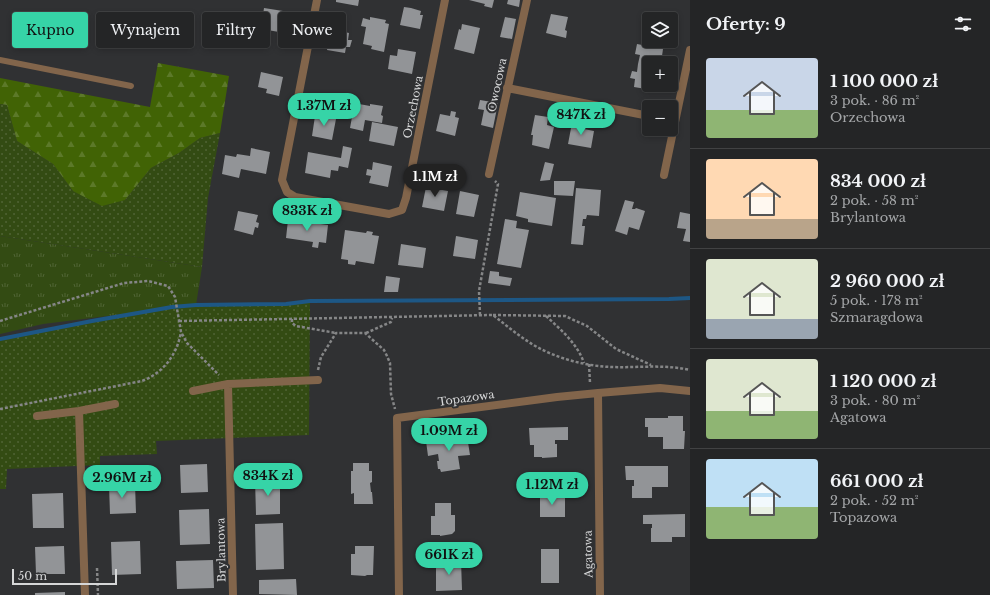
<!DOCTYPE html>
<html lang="pl">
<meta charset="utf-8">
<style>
body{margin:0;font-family:"Libre Baskerville",serif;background:#2c2d2e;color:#f1f3f6;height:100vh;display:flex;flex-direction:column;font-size:15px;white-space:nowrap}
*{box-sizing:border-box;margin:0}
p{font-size:13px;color:#a3a5a7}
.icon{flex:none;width:22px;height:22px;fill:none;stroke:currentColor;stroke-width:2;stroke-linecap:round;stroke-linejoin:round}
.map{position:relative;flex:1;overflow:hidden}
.sheet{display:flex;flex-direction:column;background:#242526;width:300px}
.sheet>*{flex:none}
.hud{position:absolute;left:12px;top:12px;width:380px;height:36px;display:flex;gap:8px}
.tools{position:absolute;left:642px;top:12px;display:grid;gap:8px}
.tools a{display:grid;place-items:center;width:36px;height:36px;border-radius:4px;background:#242526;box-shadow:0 2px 6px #0003,0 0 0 1px #414243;font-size:20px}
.scale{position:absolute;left:12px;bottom:10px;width:105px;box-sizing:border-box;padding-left:4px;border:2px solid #d6d7d8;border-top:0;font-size:11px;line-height:14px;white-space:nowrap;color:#d6d7d8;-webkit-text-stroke:3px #303133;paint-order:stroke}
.price{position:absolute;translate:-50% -34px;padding:0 9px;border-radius:14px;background:#36d4a7;color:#111;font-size:13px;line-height:26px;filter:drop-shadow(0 1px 2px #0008)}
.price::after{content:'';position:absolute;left:50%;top:24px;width:12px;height:9px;margin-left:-6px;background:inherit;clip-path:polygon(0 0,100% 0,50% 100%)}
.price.selected{background:#222;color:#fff}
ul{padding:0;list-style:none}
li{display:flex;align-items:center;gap:12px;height:100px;padding:0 16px}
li+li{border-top:1px solid #414243}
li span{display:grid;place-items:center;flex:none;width:112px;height:80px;border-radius:4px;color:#555}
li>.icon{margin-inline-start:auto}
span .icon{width:48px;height:48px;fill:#fffc;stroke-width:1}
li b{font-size:17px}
h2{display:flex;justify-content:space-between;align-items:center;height:48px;padding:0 16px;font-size:17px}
.pill{padding:0 14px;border-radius:4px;background:#242526;box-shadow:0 2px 6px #0003,0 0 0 1px #414243;font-size:14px;line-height:36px}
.pill.selected{background:#36d4a7;color:#111}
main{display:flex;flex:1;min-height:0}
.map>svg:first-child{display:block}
.grass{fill:url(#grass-dots)}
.forest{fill:url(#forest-firs)}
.park{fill:url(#park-tufts)}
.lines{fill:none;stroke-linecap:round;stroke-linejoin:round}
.stream{stroke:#1d5785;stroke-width:4}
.building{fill:#929497}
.path{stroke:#858687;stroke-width:2.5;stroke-dasharray:3 2;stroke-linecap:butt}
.service{stroke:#82654b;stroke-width:6}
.minor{stroke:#82654b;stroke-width:8}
.labels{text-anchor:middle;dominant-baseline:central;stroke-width:4;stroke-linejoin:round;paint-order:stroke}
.street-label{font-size:11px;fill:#d6d7d8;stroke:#303133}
</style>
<main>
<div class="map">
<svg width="690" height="595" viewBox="0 0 690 595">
<defs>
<pattern id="grass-dots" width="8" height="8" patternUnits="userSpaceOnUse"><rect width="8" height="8" fill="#334b13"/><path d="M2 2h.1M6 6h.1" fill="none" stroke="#506435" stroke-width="1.8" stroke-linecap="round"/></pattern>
<pattern id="forest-firs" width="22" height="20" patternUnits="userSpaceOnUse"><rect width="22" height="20" fill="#416305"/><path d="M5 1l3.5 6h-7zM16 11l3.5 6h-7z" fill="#5c7929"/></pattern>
<pattern id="park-tufts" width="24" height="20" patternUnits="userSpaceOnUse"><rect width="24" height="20" fill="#334b13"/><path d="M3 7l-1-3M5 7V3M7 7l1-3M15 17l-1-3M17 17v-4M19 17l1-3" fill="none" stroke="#506435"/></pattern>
</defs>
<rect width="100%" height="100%" fill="#303133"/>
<path class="grass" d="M0,104L7,105L17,141L53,164L73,191L125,200L151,168L179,153L200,138L220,133L208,198L202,267L0,236Z
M310,301L309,435L156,441L157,454L100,456V465L7,469L6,489H0V339L92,321L172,307L196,305L286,304Z"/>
<path class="forest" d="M158,63L229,76L220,133L200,138L179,153L151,168L125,200L102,206L73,191L53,164L17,141L7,105L0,104V78L150,107Z"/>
<path class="park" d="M0,236L202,267L196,305L43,324L0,334Z"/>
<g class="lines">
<path class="stream" d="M0,339L92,321L172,307L196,305L286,304L310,301L669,299L690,298"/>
</g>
<path class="building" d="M336,0H359L358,6L336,2Z
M469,0H494L492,8L484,6L485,4Z
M508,0H520L519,7L507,4Z
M404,7L411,8L421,11L420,15H423L420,29L400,25Z
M264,8L283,11L279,32L256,28L259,14L263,15Z
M241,13L250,14L245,44L236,43Z
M551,14L568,17L565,30L567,31L566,38L546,33Z
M370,17L386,20L385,23L389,24L384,52L371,49L372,46L363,44L366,27L361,26L363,18L370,20Z
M505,17L516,19L512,39L500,37Z
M462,24L480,28L474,54L454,49L459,29L461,30Z
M331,29L349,33L348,40H352L350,47H346L345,53L327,50Z
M637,44L663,49L661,63H649V85H656L654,93L645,92L646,89L634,87L635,79L630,78L632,71L637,72L638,64L640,55L635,54Z
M398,49L416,52L412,74L388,69L390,55L397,56Z
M261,72L283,77L279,96L266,93L267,89L258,87Z
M480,100L498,103L493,128L481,125L484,110L478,109Z
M348,102L370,106V104L383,106L381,115L383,116L382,123L365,120L363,131L350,128L352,117L346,116Z
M451,111L456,112L455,117L459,118L455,136L436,131L440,114L450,116Z
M324,114L329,115L328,118L336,119L332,140L312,136L315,116L324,117Z
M535,115L548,117L547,125L554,127L549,149L532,145L533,135H531Z
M372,122L398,127L394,146L369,141Z
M572,123L585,125L584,129L594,131L591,148L568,144Z
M343,146L352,148L348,168L339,166L338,171L331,170L330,178L305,173L308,152L341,158Z
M251,148L270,152L266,174L241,169L239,178L222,174L225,155L236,157L237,154L250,156Z
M373,162L392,166L388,187L369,183L371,176L366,175L367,169L372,170Z
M545,162L554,164L550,180L540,181Z
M554,181H575L573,196L554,195Z
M427,182L438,184L437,189L448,191L444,211L422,207Z
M576,188L601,190L599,216L587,215L586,219H583L582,226H585L583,245L571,244Z
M460,191L479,195L474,217L456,214Z
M520,192L556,198L552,226L528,222V219L516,216Z
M625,200L634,202L632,209H635L636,208L645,211L639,230L629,227L627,235L615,231Z
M238,211L258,215L256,222L259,223L258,228L255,227L253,235L234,230Z
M680,212L690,214V242L683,241L686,229L677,228Z
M293,217H298V221L328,225L326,243L319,242L318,248L312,247L313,242L286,238L288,220L292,221Z
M505,219L517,221L516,228L529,230L521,268L497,264Z
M345,230L366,233L367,231L373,232L372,235L379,236L374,264L356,261L355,265L348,264V260L341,259Z
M456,236L478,240L475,259L453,256Z
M401,244L426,248L423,268L398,265Z
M490,271L499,272V276L512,278L510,286L488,283Z
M386,276L400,278L398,292H384Z
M668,416H683V431H685L684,449H663V437H648V427H645V418H668Z
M568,427V440H555V444H557V457L542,458V457H534V445H530L529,428Z
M467,436L470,455L458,456L460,469L441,472L440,469H438L437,461H439L438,454L428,456L426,441Z
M353,463H369V471H372V482L370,483L371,492H372L373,504H354V493L351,494V471H353Z
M207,464L208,492L181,493L180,465Z
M625,466H668V487H652V498H632V486H634V480H626Z
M255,479H280V514L256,515Z
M135,484L136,513L110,514L109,485Z
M63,493L64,528H33L32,494Z
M540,496H565V517H540Z
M435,503H451V515H455V531L452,534L440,536V535H431V516H435Z
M209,509L210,544L180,545L179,510Z
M685,514V537H672V542H651V528H652V524H643V515Z
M283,523L284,569L256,570L255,524Z
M140,541L141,574L112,575L111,542Z
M64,546L65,574H36L35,547Z
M355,546H374L373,575H367L365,576L351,575V554H355Z
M541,549H559V583H541Z
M213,560L214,588L177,589L176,561Z
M461,560L462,590L436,591V561Z
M296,579L297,595L259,594V580Z
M65,592V595H35V593Z"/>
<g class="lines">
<path class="path" d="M480,315L479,291L498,184L495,181
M493,315L565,316L587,326L616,349L651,365
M546,316C561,330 577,343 584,363
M292,319V323L296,326L336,333
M0,321L124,283L148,281L168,286L175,297L181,332L187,343L219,375
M179,321L493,315C507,326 521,338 537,347C559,359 586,366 611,367C637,368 664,364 690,370
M366,333L391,322L392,318
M589,364L590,383
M318,370L321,357L336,333H365L384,350L387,356L390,363L391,394L395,409
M0,409L142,381C163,373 177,355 181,332
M97,568L98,595"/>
<path class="service" d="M0,60L131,86"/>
<path class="minor" d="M317,0L282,180L287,192L295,197L389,214L402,210L406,198L445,0
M507,88L649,116
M489,174L527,0
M664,175L690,50
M228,384L233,595
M193,391L228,384L318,380
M598,393L600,595
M79,411L85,595
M37,416L79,411L115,404
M399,595L397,418L557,397L598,393L660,388L690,391"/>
</g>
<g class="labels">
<g class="street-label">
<text transform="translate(497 85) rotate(-78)">Owocowa</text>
<text transform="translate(413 107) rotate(-79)">Orzechowa</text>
<text transform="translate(466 398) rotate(-8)">Topazowa</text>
<text transform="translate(221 550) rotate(-91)">Brylantowa</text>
<text transform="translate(588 554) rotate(-91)">Agatowa</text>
</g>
</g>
</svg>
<div class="tools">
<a><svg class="icon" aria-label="layers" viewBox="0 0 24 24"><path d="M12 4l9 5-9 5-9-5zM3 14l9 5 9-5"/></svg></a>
<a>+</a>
<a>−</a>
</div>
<div class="scale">50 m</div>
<b class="price" style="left:324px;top:127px">1.37M zł</b>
<b class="price" style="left:581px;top:136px">847K zł</b>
<b class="price selected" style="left:435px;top:198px">1.1M zł</b>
<b class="price" style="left:307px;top:232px">833K zł</b>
<b class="price" style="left:449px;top:452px">1.09M zł</b>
<b class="price" style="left:268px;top:497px">834K zł</b>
<b class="price" style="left:122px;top:499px">2.96M zł</b>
<b class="price" style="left:552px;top:506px">1.12M zł</b>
<b class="price" style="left:449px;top:576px">661K zł</b>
<div class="hud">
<a class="pill selected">Kupno</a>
<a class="pill">Wynajem</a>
<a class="pill">Filtry</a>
<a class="pill">Nowe</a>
</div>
</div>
<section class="sheet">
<h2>Oferty: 9<svg class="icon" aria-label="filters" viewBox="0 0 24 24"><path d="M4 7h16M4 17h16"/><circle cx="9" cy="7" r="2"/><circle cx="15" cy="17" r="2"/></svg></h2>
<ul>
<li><span style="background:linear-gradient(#c9d6e8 65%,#8fb573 0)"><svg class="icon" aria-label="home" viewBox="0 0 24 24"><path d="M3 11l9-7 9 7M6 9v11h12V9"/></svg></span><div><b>1 100 000 zł</b><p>3 pok. · 86 m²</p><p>Orzechowa</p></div></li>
<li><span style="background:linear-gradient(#ffd9b3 75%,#b9a48a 0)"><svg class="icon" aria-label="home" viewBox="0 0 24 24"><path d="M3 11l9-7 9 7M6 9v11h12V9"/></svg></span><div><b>834 000 zł</b><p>2 pok. · 58 m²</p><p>Brylantowa</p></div></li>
<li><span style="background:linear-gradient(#dfe7d0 75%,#9aa5b1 0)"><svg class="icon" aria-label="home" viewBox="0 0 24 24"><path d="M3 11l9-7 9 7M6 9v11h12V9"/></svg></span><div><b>2 960 000 zł</b><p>5 pok. · 178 m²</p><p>Szmaragdowa</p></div></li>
<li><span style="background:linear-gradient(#dfe7d0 65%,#8fb573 0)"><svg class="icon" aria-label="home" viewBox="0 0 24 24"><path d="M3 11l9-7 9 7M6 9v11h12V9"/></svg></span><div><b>1 120 000 zł</b><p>3 pok. · 80 m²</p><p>Agatowa</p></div></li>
<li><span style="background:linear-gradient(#bfe0f5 60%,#8fb573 0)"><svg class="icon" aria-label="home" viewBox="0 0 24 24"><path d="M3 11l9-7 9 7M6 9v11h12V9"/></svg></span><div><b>661 000 zł</b><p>2 pok. · 52 m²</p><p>Topazowa</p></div></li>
</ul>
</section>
</main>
